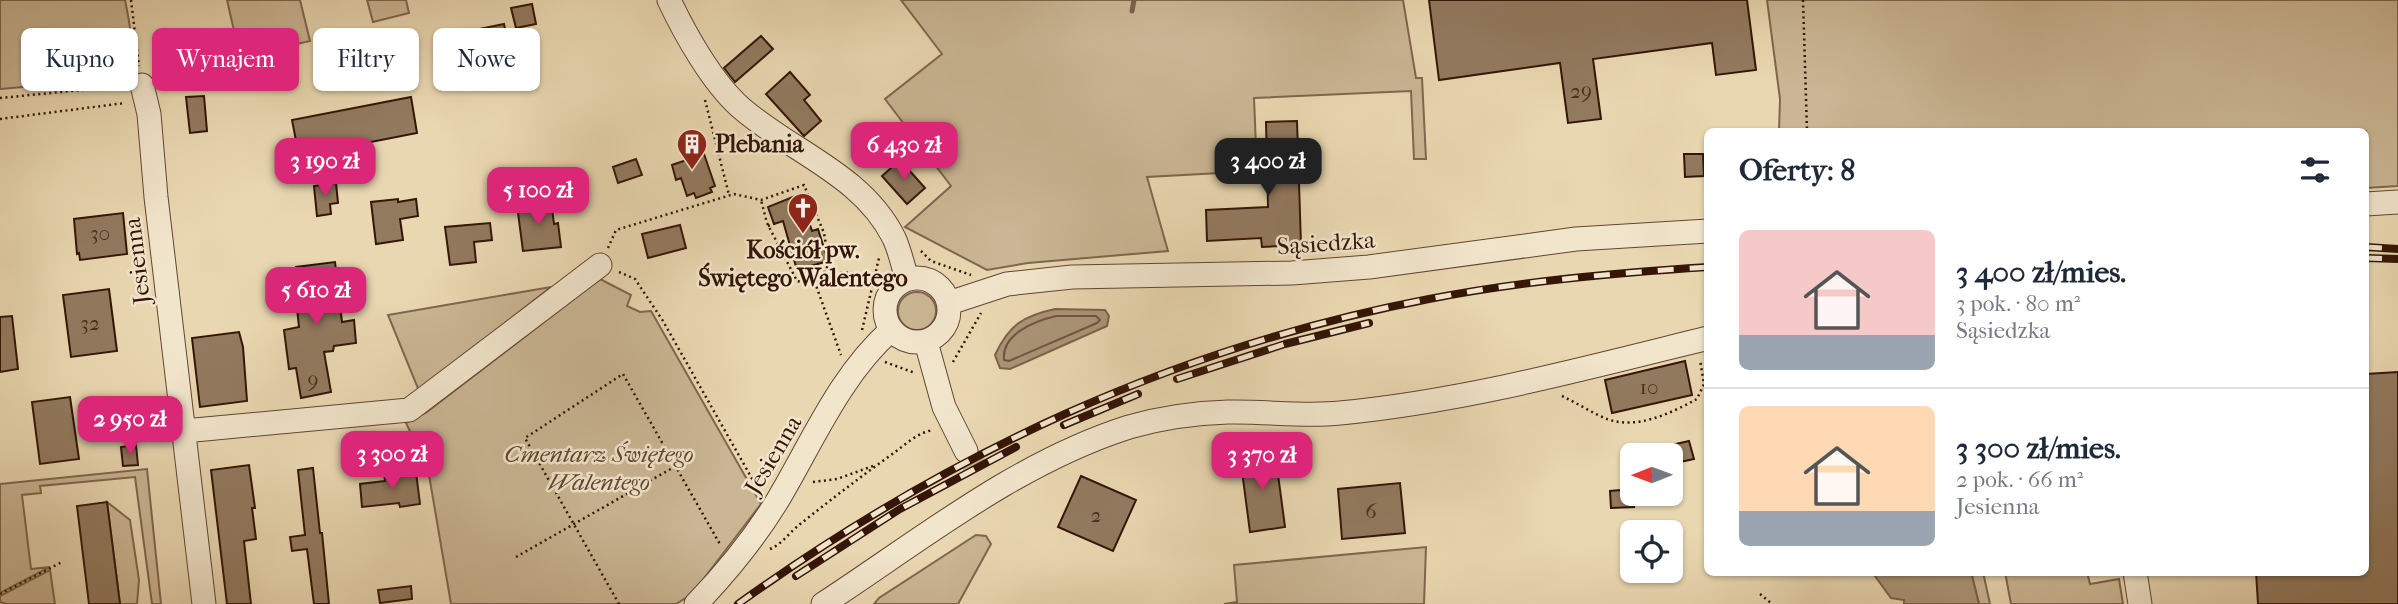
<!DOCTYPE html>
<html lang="pl">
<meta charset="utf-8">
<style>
body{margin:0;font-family:"IM FELL French Canon",serif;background:#f6f6f7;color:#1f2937;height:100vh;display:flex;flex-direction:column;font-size:26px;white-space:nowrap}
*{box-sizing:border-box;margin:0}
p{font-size:23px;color:#747a83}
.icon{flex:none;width:38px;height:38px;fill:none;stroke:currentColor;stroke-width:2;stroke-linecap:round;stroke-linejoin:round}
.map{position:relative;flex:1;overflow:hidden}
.details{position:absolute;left:1704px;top:128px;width:665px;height:448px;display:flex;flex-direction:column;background:#fff;border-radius:10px;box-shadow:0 2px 5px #0004}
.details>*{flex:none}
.top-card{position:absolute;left:21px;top:28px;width:665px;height:63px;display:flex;gap:14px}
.needle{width:46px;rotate:269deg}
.controls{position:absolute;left:1620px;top:443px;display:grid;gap:14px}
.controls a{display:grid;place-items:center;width:63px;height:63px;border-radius:10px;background:#fff;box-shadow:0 2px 5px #0004;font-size:35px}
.price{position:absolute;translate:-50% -60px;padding:0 16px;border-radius:14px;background:#db2777;color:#fff;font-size:23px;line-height:46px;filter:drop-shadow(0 2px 4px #0008)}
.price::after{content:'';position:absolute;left:50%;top:42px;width:21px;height:16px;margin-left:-10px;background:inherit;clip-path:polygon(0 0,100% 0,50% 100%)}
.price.on{background:#222;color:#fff}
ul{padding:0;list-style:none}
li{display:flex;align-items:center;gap:21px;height:175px;padding:0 35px}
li+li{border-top:2px solid #e0e1e3}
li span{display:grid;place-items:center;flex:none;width:196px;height:140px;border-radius:10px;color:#555}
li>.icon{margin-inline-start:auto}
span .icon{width:84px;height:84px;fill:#fffc;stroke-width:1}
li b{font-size:30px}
h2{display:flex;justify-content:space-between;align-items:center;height:84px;padding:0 35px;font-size:30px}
.chip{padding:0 24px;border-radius:10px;background:#fff;box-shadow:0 2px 5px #0004;font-size:24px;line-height:63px}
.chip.on{background:#db2777;color:#fff}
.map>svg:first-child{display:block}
.green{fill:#cab694;stroke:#7f664e;stroke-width:2}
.water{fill:#ab9577;stroke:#7b624a;stroke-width:2}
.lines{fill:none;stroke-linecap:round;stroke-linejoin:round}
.shore{stroke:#70553f;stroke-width:2}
.stream{stroke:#7b624a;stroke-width:5}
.building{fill:#927a5f;stroke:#341507;stroke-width:2}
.minor-tunnel{stroke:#c5b08f;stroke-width:23;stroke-dasharray:23 11;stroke-linecap:butt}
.minor-casing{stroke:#614632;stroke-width:25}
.path{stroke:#341507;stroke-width:2.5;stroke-dasharray:2 3.5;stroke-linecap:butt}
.minor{stroke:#f1e5cc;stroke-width:23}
.rail-casing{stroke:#341507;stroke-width:8}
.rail{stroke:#f1e5cc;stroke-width:5;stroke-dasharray:16;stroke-linecap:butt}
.labels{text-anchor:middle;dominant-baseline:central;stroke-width:5;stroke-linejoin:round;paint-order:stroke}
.number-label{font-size:21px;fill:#4c2e1d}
.poi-label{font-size:24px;font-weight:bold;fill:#341507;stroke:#f1e5cc;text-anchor:start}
.street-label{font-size:24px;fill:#341507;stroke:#f1e5cc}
.park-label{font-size:24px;font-style:italic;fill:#614531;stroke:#f1e5cc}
</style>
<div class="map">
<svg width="2398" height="604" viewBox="0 0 2398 604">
<rect width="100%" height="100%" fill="#e9d7b1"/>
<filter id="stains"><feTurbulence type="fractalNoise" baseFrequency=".00286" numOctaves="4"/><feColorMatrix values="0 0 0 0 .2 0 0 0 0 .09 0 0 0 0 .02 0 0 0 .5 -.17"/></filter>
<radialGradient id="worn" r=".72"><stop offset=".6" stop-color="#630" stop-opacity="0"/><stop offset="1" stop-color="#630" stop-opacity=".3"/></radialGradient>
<path class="green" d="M0,0H125C130,24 134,46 129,71L115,79L0,89Z
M227,0H300L310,41L240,57Z
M367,0H406L409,13L373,22Z
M901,0H1403L1416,78H1422L1426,159H1414L1411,91L1254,98L1257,171L1147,177L1168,251L1028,263L987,270L905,227L951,186L885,99L942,54Z
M1767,0H2398V186L2366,188V131H1779L1780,99Z
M600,279L631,295L627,306L640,312L651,311L761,504L692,594L676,604H451L428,469L406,423L427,412Z
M551,287L419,391L388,315Z
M898 311a19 19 0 1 1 38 0a19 19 0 1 1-38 0Z
M147,469L161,604H152L135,477L40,486L41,493L22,495L31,569L50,567L0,593V484Z
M107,502L130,520L139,580L137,604H120Z
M976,535L986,536L991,544L958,604H874L879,598Z
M1426,547L1424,604H1224L1237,602L1234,565Z
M50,570L55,604H7L0,602V596Z
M1971,572H1983L1990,604H1979Z
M2005,572H2087L2090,584L2119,579L2123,604H2011Z"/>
<path class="water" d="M1055,309L1105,310L1109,316L1107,326L1010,369L1000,368L995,355C1009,325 1023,316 1055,309Z
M1872,572H1971L1979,604H1904V600L1891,598Z"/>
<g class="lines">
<path class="shore" d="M1056,316H1096L1100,320L1097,323L1009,361L1004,360C1001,334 1035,321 1056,316Z"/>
<path class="stream" d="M1132,11L1134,0"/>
</g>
<path class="building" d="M1429,0H1747L1756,70L1716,75L1712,43L1593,59L1601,119L1568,123L1560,63L1439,80Z
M532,4L536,24L516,28L511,8Z
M504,24L509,49L465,58L460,33Z
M761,36L773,49L735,82L724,68Z
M790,72L810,95L804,100L821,121L804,136L766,94Z
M204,96L207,131L190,133L186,97Z
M411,97L417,133L299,156L292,120Z
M1297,121L1301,245L1262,247L1261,238L1207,241L1206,210L1268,207L1266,122Z
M704,154L715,186L710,188L712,192L696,198L694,193L687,196L681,178L676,180L672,165Z
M1684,154H1703L1704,176L1685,177Z
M636,159L642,175L618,183L613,167Z
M900,160L925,188L907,204L882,176Z
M336,183L338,203L330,204L331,214L317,216L314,186Z
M800,194L812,231L818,229L828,261L797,270L783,221L774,224L768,207Z
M398,199V202L416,199L418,216L400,219L403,240L376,244L371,202Z
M551,201L554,224L558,223L561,247L523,251L517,205Z
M123,213L127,254L80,260L79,253L77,254L74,219Z
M490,223L492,240L474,242L476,262L450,265L445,227Z
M680,225L686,248L648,258L642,234Z
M335,262L342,322L354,320L356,343L334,346L333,351L324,352L331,392L301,398L296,368L289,369L284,330L299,327L293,271L296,267Z
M109,289L117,351L71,357L63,295Z
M12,316L18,369L0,372V317Z
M239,332L243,347L247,401L200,407L192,338Z
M1685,361L1692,395L1612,413L1605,380Z
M2398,372V604H2258L2256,572H2366V374Z
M70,397L79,459L40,464L32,402Z
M1689,441L1694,459L1671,464V445Z
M136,445L138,465L123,466L121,447Z
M1275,452L1285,527L1250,532L1240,456Z
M249,465L255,508H252L256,539L244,541L251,604H227L211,470Z
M313,468L320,533H322L329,604H314L307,549L292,551L290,537L305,535L298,470Z
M397,470V474L416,472L420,504L400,507L399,503L362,507L360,484L385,481L384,472Z
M1081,476L1136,500L1113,551L1058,527Z
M1400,483L1405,533L1342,539L1338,489Z
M1632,489L1634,507L1611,508L1610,491Z
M107,502L120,604H89L77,506Z
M411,586L412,599L380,603L378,590Z"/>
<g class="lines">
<path class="minor-tunnel" d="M966,451L980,476"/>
<g class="minor-casing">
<path id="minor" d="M669,0C685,34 712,82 740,107C791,152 862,174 894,238C900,251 903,266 907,279
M142,85L149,114L156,197L204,604
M2366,204L2398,202
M885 310a32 32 0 1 1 64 0a32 32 0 1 1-64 0Z
M949,303L1007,284L1072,277L1292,273L1369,267L1576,239L1708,231
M926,342L944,407L966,451
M184,431L409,410L600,265
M2135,572L2140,604
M696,604C726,573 753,540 776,503C811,445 839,376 891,330
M823,604C921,540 1016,463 1129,427C1160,418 1196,413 1228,412C1266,411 1303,417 1340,413C1465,401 1587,368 1708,338"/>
</g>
<path class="path" d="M131,0L139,66
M1803,0L1807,131
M0,98L122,86
M705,100L729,195
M0,119L125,103
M768,226L778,222
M608,248L616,230L734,194L761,200L804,185L824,233L829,264L816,285L797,281L767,223L761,200
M921,251L931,261L971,275
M809,266L841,355
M619,272L635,279L663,321L759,491
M824,272L854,273
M862,330L879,258
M885,362L915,373
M953,362L981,313
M1562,396C1577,403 1592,413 1607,419C1637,430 1671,413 1697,399L1704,384L1700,360
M813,482L837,479L873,466
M770,549C781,545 790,532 799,525C829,501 859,478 891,455C904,446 916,433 933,430
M516,557L676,466
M0,594L62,562
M1760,594L1772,604
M619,604L525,438L623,374L721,546"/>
<use href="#minor" class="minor"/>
<g class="rail-casing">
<path id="rail" d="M2366,247L2398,249
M2366,258L2398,259
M1177,379L1285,344L1369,323
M1064,425L1138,394
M796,576L900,509L1016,447
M738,604C949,453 1173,348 1429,299C1521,281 1615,273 1708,267"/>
</g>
<use href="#rail" class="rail"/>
</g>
<defs>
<g id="building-pin" transform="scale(1.575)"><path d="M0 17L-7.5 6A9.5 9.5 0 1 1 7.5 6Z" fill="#8f2418" stroke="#f1e5cc"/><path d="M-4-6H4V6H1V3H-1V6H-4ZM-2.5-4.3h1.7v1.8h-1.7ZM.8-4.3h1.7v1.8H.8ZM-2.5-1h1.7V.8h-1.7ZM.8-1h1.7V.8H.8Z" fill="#fff"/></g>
<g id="church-pin" transform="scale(1.575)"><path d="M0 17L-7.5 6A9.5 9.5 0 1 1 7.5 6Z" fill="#8f2418" stroke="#f1e5cc"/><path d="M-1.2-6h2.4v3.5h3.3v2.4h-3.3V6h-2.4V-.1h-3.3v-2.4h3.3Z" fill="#fff"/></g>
</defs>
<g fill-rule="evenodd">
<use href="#building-pin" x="692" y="144"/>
<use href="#church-pin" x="803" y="208"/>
</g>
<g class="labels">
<g class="number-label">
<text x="1581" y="91">29</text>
<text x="100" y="233">30</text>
<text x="90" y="323">32</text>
<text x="313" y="380">9</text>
<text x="1649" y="387">10</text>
<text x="1371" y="511">6</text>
<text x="1096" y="515">2</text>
</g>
<g class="poi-label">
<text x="715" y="144">Plebania</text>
<text x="803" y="250" text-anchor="middle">Kościół pw.<tspan x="803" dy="28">Świętego Walentego</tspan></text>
</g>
<g class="street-label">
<text transform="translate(1326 243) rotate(-4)">Sąsiedzka</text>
<text transform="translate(137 261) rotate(-97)">Jesienna</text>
<text transform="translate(773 455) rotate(-59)">Jesienna</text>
</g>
<g class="park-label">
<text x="599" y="454">Cmentarz Świętego<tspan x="599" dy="28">Walentego</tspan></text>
</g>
</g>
<rect width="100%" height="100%" filter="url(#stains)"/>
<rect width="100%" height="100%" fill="url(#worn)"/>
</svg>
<div class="controls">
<a><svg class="needle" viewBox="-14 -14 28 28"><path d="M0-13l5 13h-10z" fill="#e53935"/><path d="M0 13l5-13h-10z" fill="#747a83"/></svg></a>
<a><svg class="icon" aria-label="locate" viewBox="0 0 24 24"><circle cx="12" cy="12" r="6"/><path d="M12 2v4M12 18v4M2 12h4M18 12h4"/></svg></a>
</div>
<b class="price" style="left:904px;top:182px">6 430 zł</b>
<b class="price" style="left:325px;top:198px">3 190 zł</b>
<b class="price on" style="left:1268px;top:198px">3 400 zł</b>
<b class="price" style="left:538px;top:227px">5 100 zł</b>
<b class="price" style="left:316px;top:327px">5 610 zł</b>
<b class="price" style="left:130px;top:456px">2 950 zł</b>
<b class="price" style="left:392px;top:491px">3 300 zł</b>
<b class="price" style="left:1262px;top:492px">3 370 zł</b>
<div class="top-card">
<a class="chip">Kupno</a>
<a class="chip on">Wynajem</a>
<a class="chip">Filtry</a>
<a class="chip">Nowe</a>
</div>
<section class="details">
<h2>Oferty: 8<svg class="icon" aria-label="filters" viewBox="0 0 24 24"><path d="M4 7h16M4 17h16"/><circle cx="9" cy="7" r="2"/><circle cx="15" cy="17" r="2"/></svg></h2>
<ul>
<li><span style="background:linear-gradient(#f6c9c9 75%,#9aa5b1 0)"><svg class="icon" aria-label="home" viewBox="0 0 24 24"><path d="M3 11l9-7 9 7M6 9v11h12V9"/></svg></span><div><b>3 400 zł/mies.</b><p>3 pok. · 80 m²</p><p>Sąsiedzka</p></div></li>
<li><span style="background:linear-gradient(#ffd9b3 75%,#9aa5b1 0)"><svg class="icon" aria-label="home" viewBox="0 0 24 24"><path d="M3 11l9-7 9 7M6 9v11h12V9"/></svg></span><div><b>3 300 zł/mies.</b><p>2 pok. · 66 m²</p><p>Jesienna</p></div></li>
</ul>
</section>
</div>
